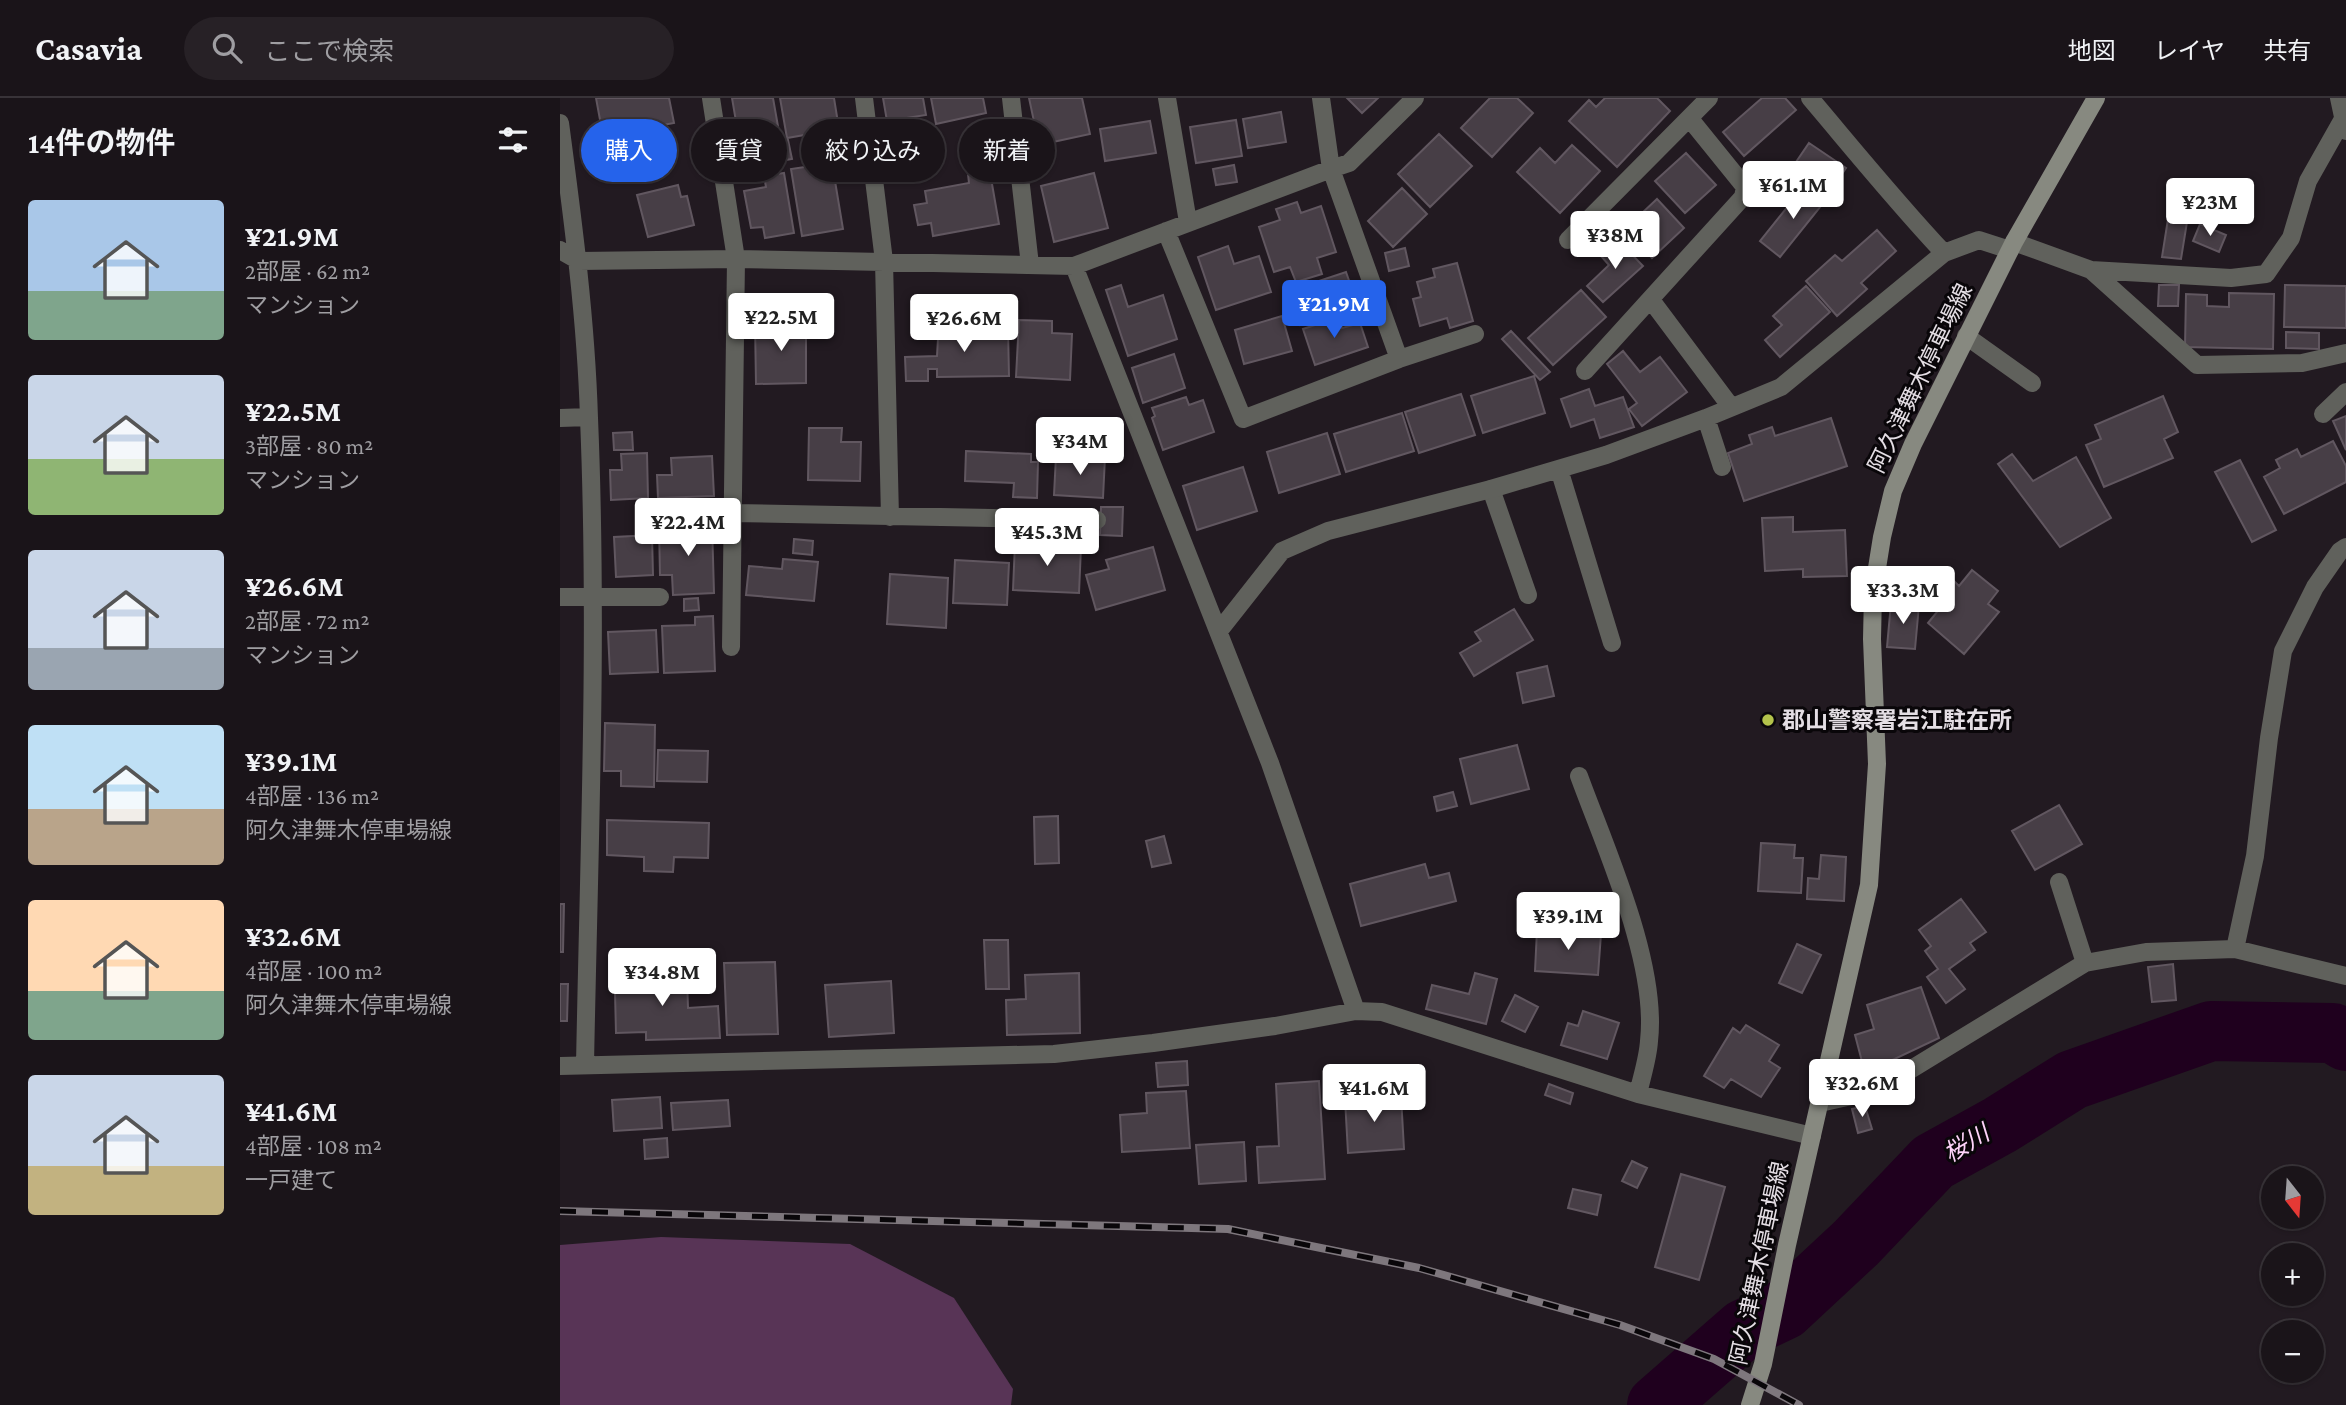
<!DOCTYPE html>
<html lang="ja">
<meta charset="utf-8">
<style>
body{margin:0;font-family:"Crimson Pro","Noto Sans JP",serif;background:#272126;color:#f1f3f6;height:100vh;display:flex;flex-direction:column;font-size:26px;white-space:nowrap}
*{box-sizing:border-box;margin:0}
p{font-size:23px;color:#9f9ea2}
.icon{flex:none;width:38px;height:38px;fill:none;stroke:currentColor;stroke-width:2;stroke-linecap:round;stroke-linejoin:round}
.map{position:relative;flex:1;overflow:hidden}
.side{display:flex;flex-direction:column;background:#1a1419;width:560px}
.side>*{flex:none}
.hud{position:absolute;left:21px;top:21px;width:665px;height:63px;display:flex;gap:14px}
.needle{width:46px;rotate:163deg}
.fabs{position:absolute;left:1701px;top:1068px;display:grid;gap:14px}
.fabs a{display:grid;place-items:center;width:63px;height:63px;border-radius:50%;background:#1a1419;box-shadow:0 2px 5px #0004,0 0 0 2px #383338;font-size:35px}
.price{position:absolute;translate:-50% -60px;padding:0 16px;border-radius:7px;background:#fff;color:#222;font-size:23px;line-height:46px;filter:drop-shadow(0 2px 4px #0008)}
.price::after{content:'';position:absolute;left:50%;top:42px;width:21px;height:16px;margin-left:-10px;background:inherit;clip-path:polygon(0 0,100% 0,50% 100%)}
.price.active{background:#2563eb;color:#fff}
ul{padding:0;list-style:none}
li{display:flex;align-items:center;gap:21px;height:175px;padding:0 28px}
li span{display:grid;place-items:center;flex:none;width:196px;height:140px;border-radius:7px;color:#555}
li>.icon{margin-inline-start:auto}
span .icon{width:84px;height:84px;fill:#fffc;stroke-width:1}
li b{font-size:30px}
h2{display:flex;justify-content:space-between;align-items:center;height:84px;padding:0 28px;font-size:30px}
.pill{padding:0 24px;border-radius:32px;background:#1a1419;box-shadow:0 2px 5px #0004,0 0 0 2px #383338;font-size:24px;line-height:63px}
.pill.active{background:#2563eb;color:#fff}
header{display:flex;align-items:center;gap:42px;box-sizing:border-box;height:98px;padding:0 35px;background:#1a1419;border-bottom:2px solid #383338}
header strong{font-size:33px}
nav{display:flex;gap:38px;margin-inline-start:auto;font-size:24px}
.search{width:490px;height:63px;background:#272126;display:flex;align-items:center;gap:18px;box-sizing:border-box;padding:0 24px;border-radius:38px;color:#9f9ea2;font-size:26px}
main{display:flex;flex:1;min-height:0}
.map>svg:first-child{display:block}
.green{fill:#583456}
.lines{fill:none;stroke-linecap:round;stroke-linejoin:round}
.river{stroke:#1f001e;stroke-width:60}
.building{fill:#473e46;stroke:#615760;stroke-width:2}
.lane{stroke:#60615c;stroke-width:18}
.street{stroke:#60615c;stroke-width:18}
.secondary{stroke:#878980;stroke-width:18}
.rail-casing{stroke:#7e777d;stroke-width:8}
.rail{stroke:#090609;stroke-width:5;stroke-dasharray:16;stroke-linecap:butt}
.poi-dot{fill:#b3c24b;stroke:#090609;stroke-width:2.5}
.labels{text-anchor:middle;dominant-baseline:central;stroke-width:6;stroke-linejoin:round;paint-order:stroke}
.street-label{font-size:23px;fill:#e4dee4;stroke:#090609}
.poi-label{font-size:23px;font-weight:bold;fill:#e4dee4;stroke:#090609;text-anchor:start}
.water-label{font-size:24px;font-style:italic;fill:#fed3fa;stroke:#090609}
</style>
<header>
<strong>Casavia</strong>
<div class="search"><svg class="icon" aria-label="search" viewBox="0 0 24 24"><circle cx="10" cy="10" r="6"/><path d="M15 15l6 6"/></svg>ここで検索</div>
<nav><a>地図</a><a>レイヤ</a><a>共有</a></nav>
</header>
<main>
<section class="side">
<h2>14件の物件<svg class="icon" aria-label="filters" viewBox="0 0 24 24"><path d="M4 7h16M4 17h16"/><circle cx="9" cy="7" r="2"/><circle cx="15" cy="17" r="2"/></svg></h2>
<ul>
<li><span style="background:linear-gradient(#a9c7e8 65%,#7fa58c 0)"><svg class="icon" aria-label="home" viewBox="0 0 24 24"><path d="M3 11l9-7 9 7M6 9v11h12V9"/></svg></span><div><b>¥21.9M</b><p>2部屋 · 62 m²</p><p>マンション</p></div></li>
<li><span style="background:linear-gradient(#c9d6e8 60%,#8fb573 0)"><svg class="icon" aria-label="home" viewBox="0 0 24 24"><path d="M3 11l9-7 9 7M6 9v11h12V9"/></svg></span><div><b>¥22.5M</b><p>3部屋 · 80 m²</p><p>マンション</p></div></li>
<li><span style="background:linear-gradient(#c9d6e8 70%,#9aa5b1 0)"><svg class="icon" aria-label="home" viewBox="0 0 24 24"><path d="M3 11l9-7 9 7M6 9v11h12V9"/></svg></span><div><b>¥26.6M</b><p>2部屋 · 72 m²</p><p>マンション</p></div></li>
<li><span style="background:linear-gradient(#bfe0f5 60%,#b9a48a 0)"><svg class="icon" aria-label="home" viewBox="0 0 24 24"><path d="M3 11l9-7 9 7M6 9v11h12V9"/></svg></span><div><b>¥39.1M</b><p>4部屋 · 136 m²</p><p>阿久津舞木停車場線</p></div></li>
<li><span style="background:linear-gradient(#ffd9b3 65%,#7fa58c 0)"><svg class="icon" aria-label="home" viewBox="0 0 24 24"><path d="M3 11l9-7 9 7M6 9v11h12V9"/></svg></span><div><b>¥32.6M</b><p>4部屋 · 100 m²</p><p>阿久津舞木停車場線</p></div></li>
<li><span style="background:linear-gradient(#c9d6e8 65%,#c2b280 0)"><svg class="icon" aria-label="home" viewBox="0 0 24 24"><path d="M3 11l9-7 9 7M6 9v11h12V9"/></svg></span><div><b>¥41.6M</b><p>4部屋 · 108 m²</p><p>一戸建て</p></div></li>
</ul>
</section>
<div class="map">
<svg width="1786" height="1307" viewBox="0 0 1786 1307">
<rect width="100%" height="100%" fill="#221a21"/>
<path class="green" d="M101,1139L290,1146L394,1200L453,1291L451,1307H0V1147Z"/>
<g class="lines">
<path class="river" d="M1097,1307L1184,1231L1224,1212L1296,1145L1373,1064L1440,1027L1512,982L1651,933L1773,935L1786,943"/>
</g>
<path class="building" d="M36,0H109L114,25L43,38Z
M172,0H213L219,34L179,41Z
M220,0H274L279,31L227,40Z
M323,0H363L366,17L327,23Z
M371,0H423L426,15L376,26Z
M469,0H522L530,36L479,47Z
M787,0H818L802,15Z
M930,0H957L973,15L932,59L901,30Z
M1045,0H1097L1110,13L1057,69L1009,23L1029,2L1036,9Z
M1202,0H1225L1236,12L1184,58L1163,34Z
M721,14L726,44L688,50L683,21Z
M676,22L682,58L636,65L630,29Z
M590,23L596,55L545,63L540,31Z
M879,36L912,68L870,109L838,76Z
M228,42L232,61L208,65L205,46Z
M1249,45L1286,70L1269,95L1232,70Z
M1012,47L1040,73L1000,115L957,74L980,50L995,65Z
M1126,55L1156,87L1125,115L1095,83Z
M428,63L439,126L373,138L371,125L358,127L354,107L367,105L365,93L409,85L407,67Z
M272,65L283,131L242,138L231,71Z
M674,67L677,84L656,87L653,71Z
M224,75L234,135L205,140L203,129L191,130L184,93L206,89L204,78Z
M534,75L548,130L494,144L481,88Z
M118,87L121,99L127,98L134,127L88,139L77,97Z
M1245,87L1265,103L1220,159L1200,143Z
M842,90L867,116L833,149L808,123Z
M1097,101L1124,130L1092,160L1065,131Z
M737,104L741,115L761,108L776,154L757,160L762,176L736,184L730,169L714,174L699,129L720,122L716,111Z
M1608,121L1627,124L1621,161L1602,159Z
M1640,126L1666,137L1659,154L1633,143Z
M1317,132L1336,153L1301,185L1307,191L1277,218L1246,183L1275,157L1282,163Z
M1058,142L1083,168L1043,204L1027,188L1049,167L1041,158Z
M668,148L674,166L699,158L711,194L656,212L638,159Z
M845,150L849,168L829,173L825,155Z
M897,165L913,223L890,230L887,220L860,228L853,201L861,199L857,184L875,179L873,171Z
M786,174L798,208L740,227L729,193Z
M561,187L568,209L603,197L617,241L568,258L546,192Z
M1599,187H1619L1618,208H1598Z
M1725,187L1786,188V230L1724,229Z
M1246,188L1270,214L1220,259L1205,242L1222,227L1213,218Z
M1021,192L1046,219L993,267L968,240Z
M1669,195L1714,196L1713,251L1625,249L1626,196L1647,197V208L1669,209Z
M722,218L732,253L684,266L675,232Z
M779,219L782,230L800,225L808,249L755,267L743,231Z
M459,222L492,223V235L512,236L510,282L456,279Z
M379,223H394L395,231L448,230L449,278L377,279V271H368V283H346L345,259L377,258Z
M246,224V285L196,286L195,225Z
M951,233L990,274L980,282L942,241Z
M1726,234L1759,235V251L1726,250Z
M1063,253L1080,274L1100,259L1127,294L1082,328L1069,311L1077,305L1047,266Z
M614,256L625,290L583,305L572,270Z
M974,278L985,315L923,335L911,298Z
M1029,291L1035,308L1063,299L1074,329L1040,340L1034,321L1011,329L1001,301Z
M901,296L915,337L859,355L845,314Z
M1603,298L1618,334L1604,341L1613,360L1544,389L1526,347L1541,341L1535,327Z
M626,299L629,307L643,302L654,334L603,352L592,320L595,318L592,310Z
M842,315L854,353L786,374L774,336Z
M1786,318V352L1773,323Z
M1271,320L1287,368L1184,403L1168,355L1192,346L1189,337L1212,329L1215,338Z
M249,330H282L281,344H301L300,383L248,382Z
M72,334L73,352H54L53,335Z
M767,335L780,376L719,395L707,354Z
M1773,343L1786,368V384L1724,416L1704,379L1720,370L1716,362L1737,351L1741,359Z
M406,353L471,356V364H478L477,400L453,399L454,385L405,383Z
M87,355L88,400L51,402L50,372H62L61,356Z
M1452,356L1473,383L1516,359L1551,420L1500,449L1438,366Z
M152,358L154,398L98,400L97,377H112L111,360Z
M496,358L545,359L543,400L494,397Z
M1680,362L1716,432L1692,444L1655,374Z
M683,369L697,413L637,432L623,388Z
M541,409H563L562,438L540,437Z
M1233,419V434L1285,432L1287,478L1243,479V471L1205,473L1202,420Z
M152,426L154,495L113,497L112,477H100L99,428Z
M92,437L93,477L56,479L54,439Z
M234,441L253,443L252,457L233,455Z
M455,445L521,449L519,495L453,492Z
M593,449L605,492L536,512L526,477L549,471L546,462Z
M223,461L258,464L254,503L186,497L189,468L222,471Z
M395,462L449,465L447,507L393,505Z
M1412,472L1438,493L1428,506L1439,514L1404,556L1368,525L1391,497L1382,491L1391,480L1399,488Z
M330,476L388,480L386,530L327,526Z
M138,500L139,512L124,513V501Z
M1331,505L1359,507L1355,551L1327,549Z
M954,511L973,542L914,578L900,555L921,543L915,534Z
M153,518L155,573L104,575L102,528L135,527V519Z
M96,532L98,574L50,576L48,534Z
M987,568L994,598L963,605L957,575Z
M45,625L95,627L94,689L61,688V673H44Z
M957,647L969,691L911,706L900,661Z
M98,652L148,653L147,684L97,683Z
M893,694L897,708L877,713L874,699Z
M1499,707L1522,746L1475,772L1452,733Z
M498,718L499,765L475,766L474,719Z
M47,722L149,725L148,760L114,759L113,774L84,773V759L47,757Z
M604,738L611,765L592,769L586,743Z
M1201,745L1235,747L1234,760H1243L1241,795L1198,793Z
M1261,757L1286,759L1284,803L1247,801L1248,780L1259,781Z
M865,766L869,780L889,775L896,803L801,828L790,786Z
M1401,801L1426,834L1410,845L1415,852L1389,871L1405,891L1386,905L1367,879L1378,871L1365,853L1371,848L1359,832Z
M0,806H4L3,854H0Z
M977,832L1041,836L1038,877L975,873Z
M424,842H448L449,891H426Z
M1237,846L1261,857L1242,895L1219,885Z
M215,864L218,936L167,937L164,865Z
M1613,866L1616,902L1592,904L1588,869Z
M108,868L109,880L127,879L128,910L158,908L160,940L86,942V934L56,935L55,894H67L66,870Z
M519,875L520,935L447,937L446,902L466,901L465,877Z
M915,875L937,881L926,926L866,911L872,887L909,896Z
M331,883L334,935L269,939L265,887Z
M0,886H8L7,923H0Z
M1361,889L1379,940L1305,975L1295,937L1314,931L1307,907Z
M955,897L978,909L965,934L942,923Z
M1023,913L1059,925L1047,961L1001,947L1008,925L1018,928Z
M1186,927L1219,947L1209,963L1220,970L1201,999L1171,981L1164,990L1144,978L1173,930L1180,935Z
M627,963L628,987L598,989L596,965Z
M759,983L765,1081L699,1085L697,1049L719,1048L716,986Z
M989,986L1013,995L1010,1006L985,997Z
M626,993L630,1050L562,1054L560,1017L587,1015L586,995Z
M841,998L844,1051L788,1055L785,1001Z
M100,999L102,1030L54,1033L52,1002Z
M168,1002L170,1028L113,1032L111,1005Z
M1305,1008L1312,1031L1298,1035L1292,1011Z
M107,1040L108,1059L85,1061L84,1042Z
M684,1044L686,1083L639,1086L636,1047Z
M1072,1063L1087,1070L1077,1090L1062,1083Z
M1121,1076L1165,1089L1139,1182L1095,1169Z
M1013,1091L1041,1097L1037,1117L1008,1110Z"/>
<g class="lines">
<path class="lane" d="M931,391L968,497"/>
<path class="street" d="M151,0L176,161L171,549
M304,0L324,163L330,419
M451,0L470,167
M607,0L628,124
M1250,0C1294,52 1337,105 1384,155
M1779,0L1786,33
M0,25C13,123 26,221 29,320C38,536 29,752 25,967
M606,133L683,321L839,261L915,236
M1008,142L1149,0
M1454,144L1531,172L1637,267L1742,265L1786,255
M0,152L19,163L176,161L514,168L771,71L761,0
M514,168L710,665L796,913
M1531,172L1671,180L1706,176L1731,140L1748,83L1783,21
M1091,202L1171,309
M1406,238L1472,285
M839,261L771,71L789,65L855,0
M1025,273L1183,99L1185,89L1130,21
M1763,316L1786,294
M0,320L29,319
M1146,320L1162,369
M999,371L1052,545
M173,415L537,422
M0,499H100
M659,533L722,453L768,433L931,391L1046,357L1146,320L1221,289L1384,155L1419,142L1450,152
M1019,678C1046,752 1098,865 1089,943C1088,960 1082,978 1078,996
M1499,784L1525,865
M1675,851L1695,758L1709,640L1723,553L1755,489L1780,453L1786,449
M0,968L494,956L593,945L715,928L796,913L822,914L1078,996L1252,1038
M1260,1005L1296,997L1345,975L1525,865L1586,854L1675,851L1786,878"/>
<path class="secondary" d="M1190,1307L1203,1266L1227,1147L1309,787L1317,666L1312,541L1313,495L1322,439L1333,393L1353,346L1454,144L1536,0"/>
<g class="rail-casing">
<path id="rail" d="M0,1113L668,1131L859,1170L1060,1227L1154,1261L1239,1307"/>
</g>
<use href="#rail" class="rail"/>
</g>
<circle class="poi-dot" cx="1208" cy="622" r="7"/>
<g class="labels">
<g class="street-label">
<text transform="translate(1360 280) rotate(-64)">阿久津舞木停車場線</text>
<text transform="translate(1199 1165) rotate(-78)">阿久津舞木停車場線</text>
</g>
<g class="poi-label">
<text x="1222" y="622">郡山警察署岩江駐在所</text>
</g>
<g class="water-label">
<text transform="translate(1406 1045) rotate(-31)">桜川</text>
</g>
</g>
</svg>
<div class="fabs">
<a><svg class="needle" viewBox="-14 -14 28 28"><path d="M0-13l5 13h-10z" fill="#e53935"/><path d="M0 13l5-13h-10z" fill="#9f9ea2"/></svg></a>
<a>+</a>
<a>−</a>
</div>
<b class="price" style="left:1233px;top:123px">¥61.1M</b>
<b class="price" style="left:1650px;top:140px">¥23M</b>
<b class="price" style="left:1055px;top:173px">¥38M</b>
<b class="price active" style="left:774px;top:242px">¥21.9M</b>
<b class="price" style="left:221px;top:255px">¥22.5M</b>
<b class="price" style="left:404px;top:256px">¥26.6M</b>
<b class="price" style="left:520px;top:379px">¥34M</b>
<b class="price" style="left:128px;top:460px">¥22.4M</b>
<b class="price" style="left:487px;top:470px">¥45.3M</b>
<b class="price" style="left:1343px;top:528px">¥33.3M</b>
<b class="price" style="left:1008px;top:854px">¥39.1M</b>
<b class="price" style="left:102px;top:910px">¥34.8M</b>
<b class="price" style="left:1302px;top:1021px">¥32.6M</b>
<b class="price" style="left:814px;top:1026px">¥41.6M</b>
<div class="hud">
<a class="pill active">購入</a>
<a class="pill">賃貸</a>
<a class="pill">絞り込み</a>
<a class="pill">新着</a>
</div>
</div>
</main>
